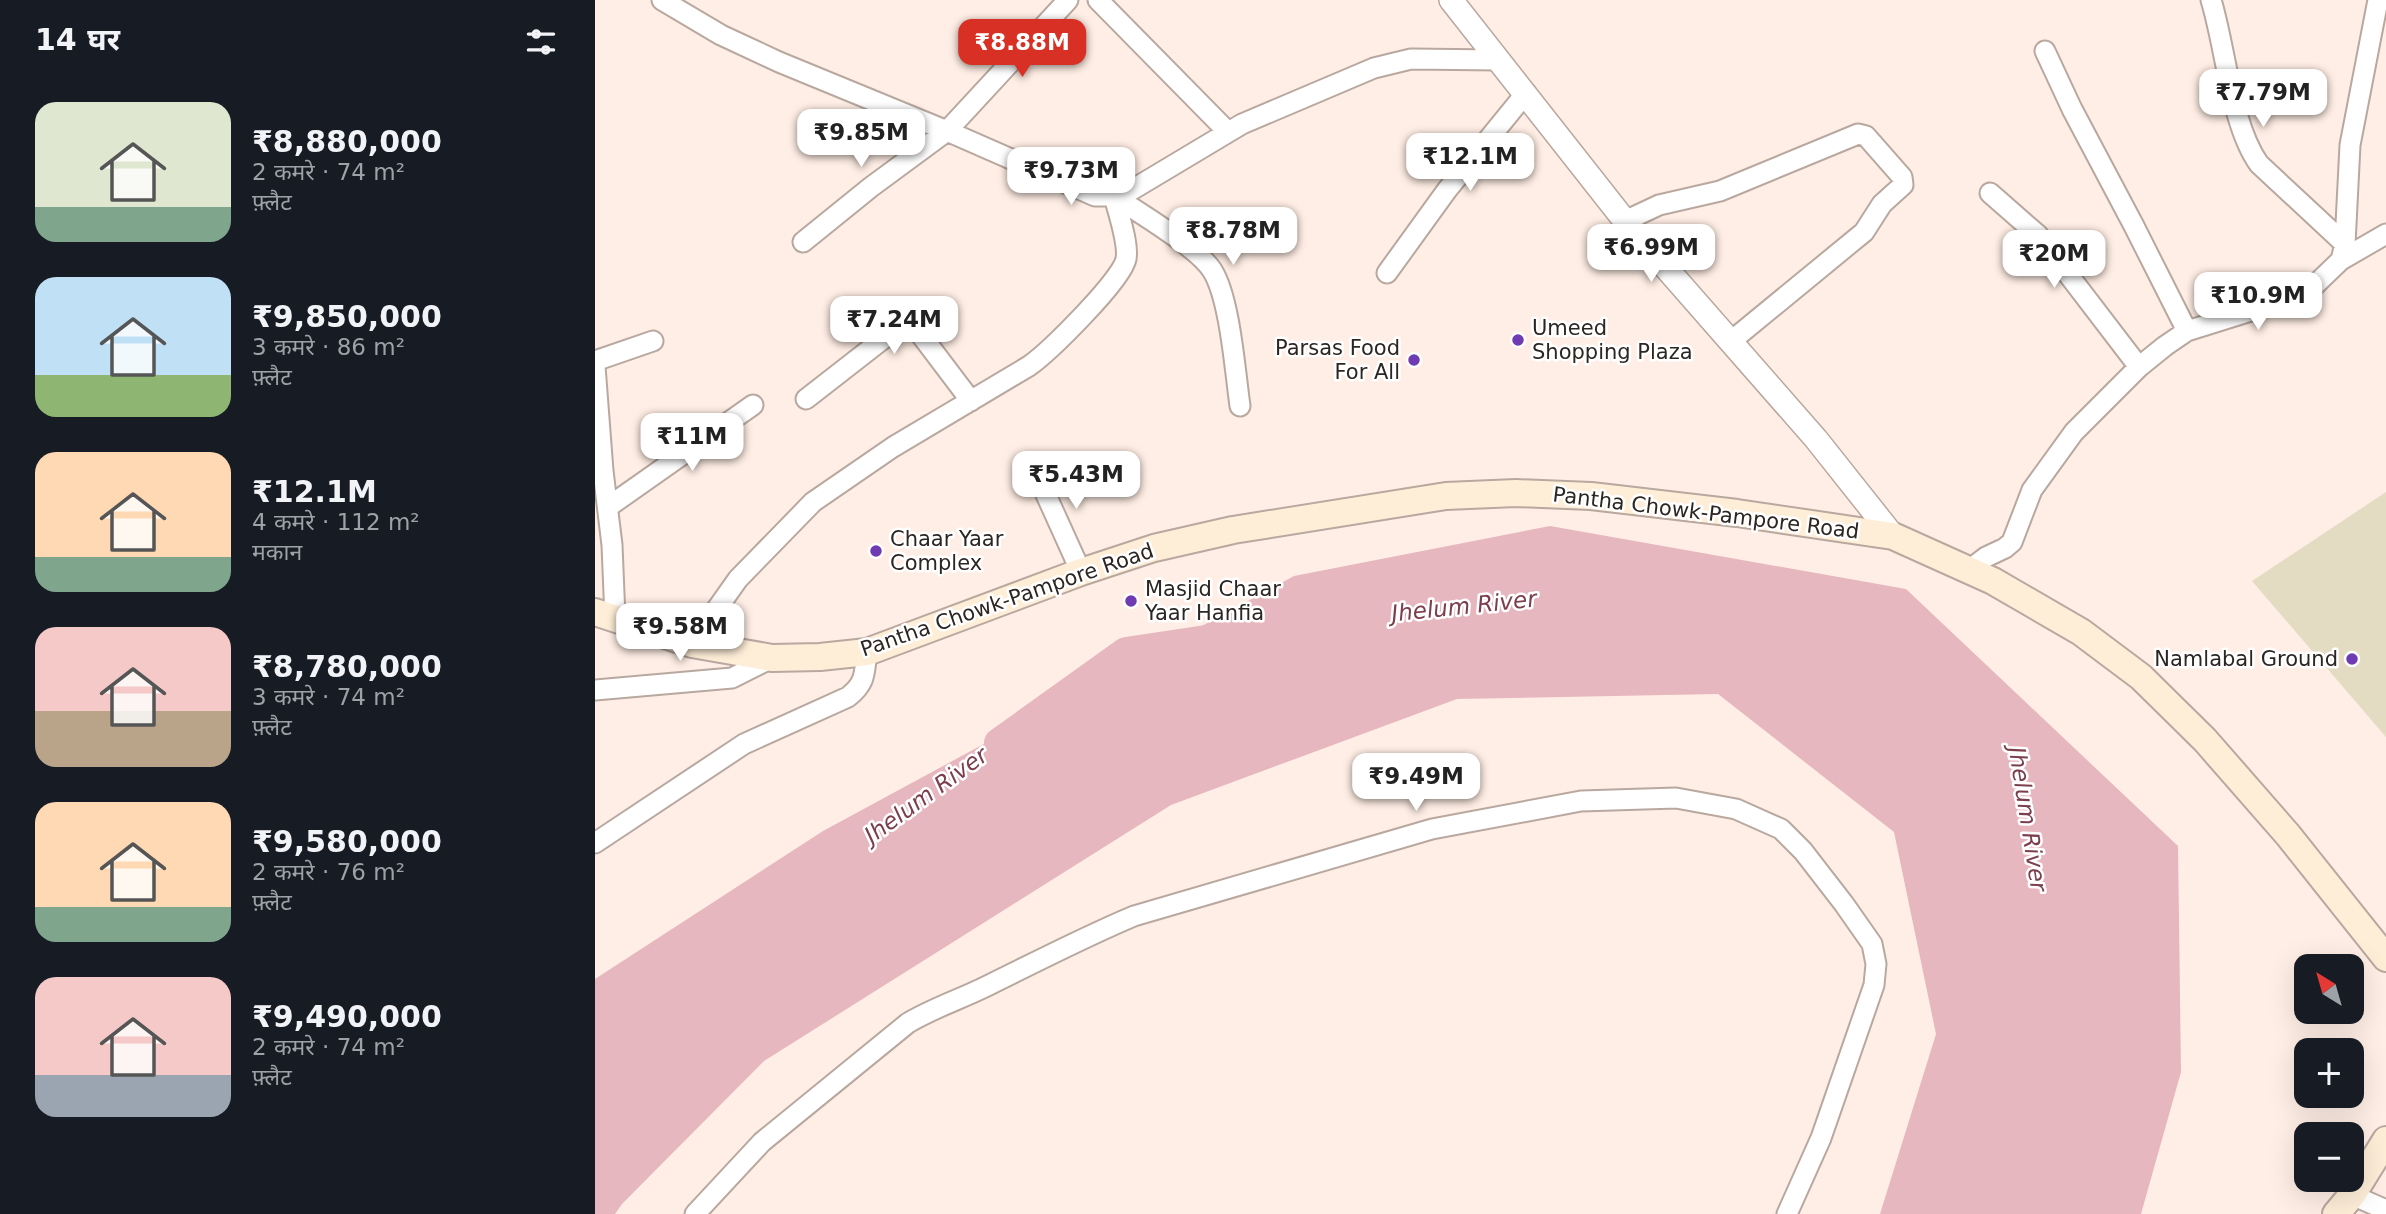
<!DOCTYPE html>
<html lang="hi">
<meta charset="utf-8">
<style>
body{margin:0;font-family:"DejaVu Sans","Noto Sans Devanagari",sans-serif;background:#242831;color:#f1f3f6;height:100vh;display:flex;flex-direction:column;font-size:26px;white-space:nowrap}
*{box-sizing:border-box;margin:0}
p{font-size:23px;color:#9ea1a6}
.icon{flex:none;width:38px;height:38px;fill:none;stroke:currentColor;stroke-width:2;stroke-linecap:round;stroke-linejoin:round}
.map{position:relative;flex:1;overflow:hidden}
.panel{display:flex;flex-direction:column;background:#171b24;width:595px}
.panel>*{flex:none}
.needle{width:46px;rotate:323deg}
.tools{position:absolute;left:1699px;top:954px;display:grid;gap:14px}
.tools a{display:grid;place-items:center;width:70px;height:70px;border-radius:14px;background:#171b24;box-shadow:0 7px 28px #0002;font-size:35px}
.price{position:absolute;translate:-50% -60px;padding:0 16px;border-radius:14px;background:#fff;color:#222;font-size:23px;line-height:46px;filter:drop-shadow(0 2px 4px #0008)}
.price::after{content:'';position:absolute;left:50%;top:42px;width:21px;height:16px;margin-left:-10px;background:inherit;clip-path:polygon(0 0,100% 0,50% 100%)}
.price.active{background:#d93025;color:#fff}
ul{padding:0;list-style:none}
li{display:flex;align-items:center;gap:21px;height:175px;padding:0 35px}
li span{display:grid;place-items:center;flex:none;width:196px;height:140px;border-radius:21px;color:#555}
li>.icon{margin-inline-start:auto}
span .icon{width:84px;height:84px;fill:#fffc;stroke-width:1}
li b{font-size:30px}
h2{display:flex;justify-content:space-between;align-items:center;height:84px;padding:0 35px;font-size:30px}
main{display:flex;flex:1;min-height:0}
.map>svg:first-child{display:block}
.green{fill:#e3dcc3}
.water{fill:#e7b7c0}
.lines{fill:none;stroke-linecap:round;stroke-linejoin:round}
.river{stroke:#e7b7c0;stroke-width:30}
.minor-casing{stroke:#b8a89f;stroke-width:23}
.tertiary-casing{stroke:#b8a89f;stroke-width:26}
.secondary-casing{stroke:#b8a89f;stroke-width:30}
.minor{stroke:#fff;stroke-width:19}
.tertiary{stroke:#fff;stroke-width:23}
.secondary{stroke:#feeed8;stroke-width:26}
.poi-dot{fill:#6e3bb3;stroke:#fff;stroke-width:2.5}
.labels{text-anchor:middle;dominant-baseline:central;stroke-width:5;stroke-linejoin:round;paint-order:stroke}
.poi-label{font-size:21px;fill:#2c2623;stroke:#fff;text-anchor:start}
.street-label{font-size:21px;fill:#2c2623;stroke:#fff}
.water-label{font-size:23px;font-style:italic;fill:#7b3e4d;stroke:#fff}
</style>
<main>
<section class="panel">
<h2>14 घर<svg class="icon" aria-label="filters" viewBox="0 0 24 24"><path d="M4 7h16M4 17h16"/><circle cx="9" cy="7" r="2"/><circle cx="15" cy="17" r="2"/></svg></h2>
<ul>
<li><span style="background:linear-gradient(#dfe7d0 75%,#7fa58c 0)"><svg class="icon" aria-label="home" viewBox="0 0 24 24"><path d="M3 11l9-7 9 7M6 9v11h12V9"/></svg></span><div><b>₹8,880,000</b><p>2 कमरे · 74 m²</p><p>फ़्लैट</p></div></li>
<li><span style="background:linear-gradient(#bfe0f5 70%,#8fb573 0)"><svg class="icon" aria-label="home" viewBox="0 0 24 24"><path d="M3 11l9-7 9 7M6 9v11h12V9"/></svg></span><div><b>₹9,850,000</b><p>3 कमरे · 86 m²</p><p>फ़्लैट</p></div></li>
<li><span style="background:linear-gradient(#ffd9b3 75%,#7fa58c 0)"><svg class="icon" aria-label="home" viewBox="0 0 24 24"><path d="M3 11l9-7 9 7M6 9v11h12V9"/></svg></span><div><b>₹12.1M</b><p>4 कमरे · 112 m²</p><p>मकान</p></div></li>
<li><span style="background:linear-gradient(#f6c9c9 60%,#b9a48a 0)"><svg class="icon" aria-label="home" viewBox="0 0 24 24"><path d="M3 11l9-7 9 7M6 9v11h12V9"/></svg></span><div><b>₹8,780,000</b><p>3 कमरे · 74 m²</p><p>फ़्लैट</p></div></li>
<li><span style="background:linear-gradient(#ffd9b3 75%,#7fa58c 0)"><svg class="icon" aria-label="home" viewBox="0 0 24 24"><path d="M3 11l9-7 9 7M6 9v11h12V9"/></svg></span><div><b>₹9,580,000</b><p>2 कमरे · 76 m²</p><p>फ़्लैट</p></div></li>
<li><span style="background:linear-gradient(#f6c9c9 70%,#9aa5b1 0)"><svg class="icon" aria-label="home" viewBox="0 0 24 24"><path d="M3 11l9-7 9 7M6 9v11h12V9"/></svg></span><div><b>₹9,490,000</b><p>2 कमरे · 74 m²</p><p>फ़्लैट</p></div></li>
</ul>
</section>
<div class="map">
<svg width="1791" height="1214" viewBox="0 0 1791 1214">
<rect width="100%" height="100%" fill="#ffeee5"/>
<path class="green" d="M1791,492V737L1657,581Z"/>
<path class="water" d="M955,526L1311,589L1583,846L1586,1072L1546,1214H1285L1341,1034L1299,832L1123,694L862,699L576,805L169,1061L27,1204L20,1214H0V979L228,831L699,576Z"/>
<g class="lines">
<path class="river" d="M404,743L531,652L611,640"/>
<g class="minor-casing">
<path id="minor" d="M67,0L126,35L184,62L352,131L500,196H519L535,191L647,124L779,68L816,59L903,60
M503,0L633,132
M1616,0C1631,49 1636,125 1664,164L1750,244
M1450,51L1477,109L1539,226L1592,331
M1395,193L1443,235L1544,367
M519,196C544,213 602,247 617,270C635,298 640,371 645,406
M1030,221L1064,205L1125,191L1263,134L1271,136L1307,177L1308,185L1287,204L1269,232L1135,342
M208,242L276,187L352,131L473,0
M1746,260L1791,234
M792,273L852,190L931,93
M0,361L58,341
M0,366L8,471L17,545L20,618
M211,399L306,325L315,324L320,327L376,401
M438,466L486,572
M13,507L158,405
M1374,570L1391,557L1410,548L1417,542L1437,490L1479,432L1544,367L1570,346L1592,331L1707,295L1720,285L1746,260L1750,244L1755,145L1783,0
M97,644L143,579L218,502L298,447L434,366C454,352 527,280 531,259C534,243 523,213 519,196
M0,690L137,678L177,658
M0,843L149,744L253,697C271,683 269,674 272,652
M1757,1195L1791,1210
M100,1214L167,1142L313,1023C338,1008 366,999 392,986C441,962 489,937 539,916L837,829L986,801L1081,798L1141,809L1186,829L1208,851L1249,904L1277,944L1281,964L1279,985L1226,1138L1192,1214"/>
</g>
<g class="tertiary-casing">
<path id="tertiary" d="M856,0L1030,221L1221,439L1298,536"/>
</g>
<g class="secondary-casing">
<path id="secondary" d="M0,612L97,644L177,658L225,657L272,652L486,572L559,548L638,530L851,496L921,493L996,496L1142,513L1298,536L1398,581L1486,632L1546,677L1610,740L1693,835L1791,958
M1741,1214L1757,1195L1791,1140"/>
</g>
<use href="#minor" class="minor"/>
<use href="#tertiary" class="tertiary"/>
<use href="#secondary" class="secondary"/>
</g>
<g class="poi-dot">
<circle cx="923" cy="340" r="7"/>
<circle cx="819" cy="360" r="7"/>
<circle cx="281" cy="551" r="7"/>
<circle cx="536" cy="601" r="7"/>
<circle cx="1757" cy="659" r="7"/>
</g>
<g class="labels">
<g class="poi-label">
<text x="937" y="328">Umeed<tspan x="937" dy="24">Shopping Plaza</tspan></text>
<text x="805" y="348" text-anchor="end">Parsas Food<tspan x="805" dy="24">For All</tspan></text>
<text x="295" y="539">Chaar Yaar<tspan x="295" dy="24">Complex</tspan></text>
<text x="550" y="589">Masjid Chaar<tspan x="550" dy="24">Yaar Hanfia</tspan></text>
<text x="1743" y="659" text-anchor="end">Namlabal Ground</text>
</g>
<g class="street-label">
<text transform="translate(1111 513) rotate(7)">Pantha Chowk-Pampore Road</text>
<text transform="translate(412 600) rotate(-19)">Pantha Chowk-Pampore Road</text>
</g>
<g class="water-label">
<text transform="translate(869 606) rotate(-6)">Jhelum River</text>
<text transform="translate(331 795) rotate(-36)">Jhelum River</text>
<text transform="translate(1433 819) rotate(81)">Jhelum River</text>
</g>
</g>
</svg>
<div class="tools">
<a><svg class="needle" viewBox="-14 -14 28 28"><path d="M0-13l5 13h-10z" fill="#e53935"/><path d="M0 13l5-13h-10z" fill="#9ea1a6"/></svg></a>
<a>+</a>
<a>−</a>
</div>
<b class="price active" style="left:427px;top:79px">₹8.88M</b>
<b class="price" style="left:1668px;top:129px">₹7.79M</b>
<b class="price" style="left:266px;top:169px">₹9.85M</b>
<b class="price" style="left:875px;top:193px">₹12.1M</b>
<b class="price" style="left:476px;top:207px">₹9.73M</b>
<b class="price" style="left:638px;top:267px">₹8.78M</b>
<b class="price" style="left:1056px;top:284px">₹6.99M</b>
<b class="price" style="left:1459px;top:290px">₹20M</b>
<b class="price" style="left:1663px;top:332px">₹10.9M</b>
<b class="price" style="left:299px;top:356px">₹7.24M</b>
<b class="price" style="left:97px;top:473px">₹11M</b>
<b class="price" style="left:481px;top:511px">₹5.43M</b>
<b class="price" style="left:85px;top:663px">₹9.58M</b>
<b class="price" style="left:821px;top:813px">₹9.49M</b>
</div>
</main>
